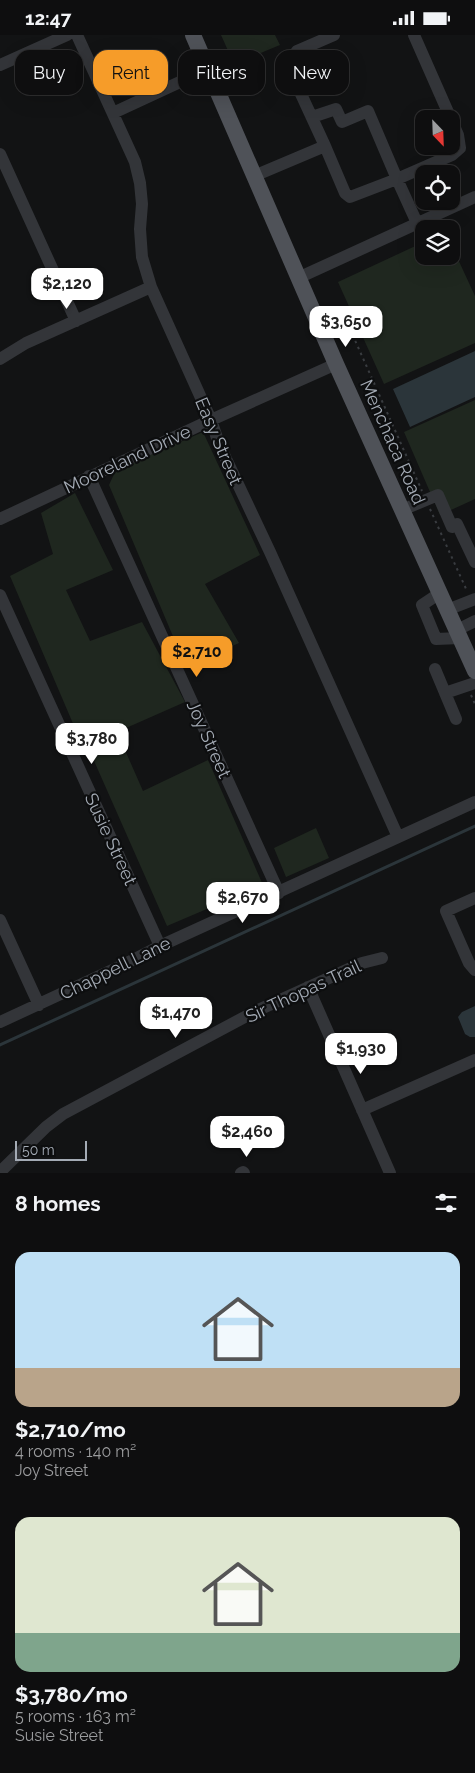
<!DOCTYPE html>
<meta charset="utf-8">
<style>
body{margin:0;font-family:Raleway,sans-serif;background:#171718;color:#f1f3f6;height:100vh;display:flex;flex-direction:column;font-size:19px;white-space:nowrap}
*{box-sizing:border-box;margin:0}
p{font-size:16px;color:#9b9c9e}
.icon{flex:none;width:28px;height:28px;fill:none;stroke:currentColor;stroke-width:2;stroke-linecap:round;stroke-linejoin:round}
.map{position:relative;height:1138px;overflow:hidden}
.side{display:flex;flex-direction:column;background:#0e0e0f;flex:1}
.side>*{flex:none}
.top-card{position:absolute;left:15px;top:15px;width:445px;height:45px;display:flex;gap:10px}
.needle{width:32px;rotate:157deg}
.controls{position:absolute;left:415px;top:75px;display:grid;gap:10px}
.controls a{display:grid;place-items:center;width:45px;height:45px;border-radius:10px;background:#0e0e0f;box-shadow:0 5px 20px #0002,0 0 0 1px #2e2e2f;font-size:25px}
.scale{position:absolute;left:15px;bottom:12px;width:72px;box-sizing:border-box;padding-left:5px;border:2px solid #a4abb5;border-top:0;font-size:14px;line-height:18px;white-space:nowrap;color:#a4abb5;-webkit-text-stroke:4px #0d0e0f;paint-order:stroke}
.price{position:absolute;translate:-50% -42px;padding:0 11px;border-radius:10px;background:#fff;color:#222;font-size:16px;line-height:32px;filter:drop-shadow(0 1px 2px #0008)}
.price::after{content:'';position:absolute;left:50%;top:30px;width:15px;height:11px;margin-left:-8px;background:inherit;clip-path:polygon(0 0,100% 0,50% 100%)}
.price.current{background:#f69c29;color:#111}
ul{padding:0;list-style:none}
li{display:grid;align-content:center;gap:10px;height:265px;padding:0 15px}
li span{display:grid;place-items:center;height:155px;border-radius:15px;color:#555}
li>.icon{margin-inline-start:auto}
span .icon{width:90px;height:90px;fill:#fffc;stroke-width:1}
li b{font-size:21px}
h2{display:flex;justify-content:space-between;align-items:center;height:60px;padding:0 15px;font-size:21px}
.chip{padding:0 18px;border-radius:15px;background:#0e0e0f;box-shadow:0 5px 20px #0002,0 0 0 1px #2e2e2f;font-size:18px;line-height:45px}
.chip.current{background:#f69c29;color:#111}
.status{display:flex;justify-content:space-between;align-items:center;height:35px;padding:0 25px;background:#0e0e0f;direction:ltr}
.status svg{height:14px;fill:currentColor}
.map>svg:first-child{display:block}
.green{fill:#1f271f}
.water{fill:#2b353a}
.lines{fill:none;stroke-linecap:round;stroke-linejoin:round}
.stream{stroke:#2b353a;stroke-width:3}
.path{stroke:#393c40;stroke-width:2;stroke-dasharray:2.5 4;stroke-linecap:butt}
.minor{stroke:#333539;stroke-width:12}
.major{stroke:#4f5258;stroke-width:16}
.labels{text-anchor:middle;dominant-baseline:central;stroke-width:4.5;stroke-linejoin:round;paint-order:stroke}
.street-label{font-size:18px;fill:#a4abb5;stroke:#0d0e0f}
</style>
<div class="status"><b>12:47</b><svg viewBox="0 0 49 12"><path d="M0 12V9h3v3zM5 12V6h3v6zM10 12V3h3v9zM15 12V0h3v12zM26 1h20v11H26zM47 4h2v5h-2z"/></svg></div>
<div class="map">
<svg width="475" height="1138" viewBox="0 0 475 1138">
<rect width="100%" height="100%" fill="#121314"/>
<path class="green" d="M221,0H275L280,10L234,29Z
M424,207V221H451V209L475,261V308L384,349L338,247Z
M475,365V464L440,480L404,397Z
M203,397L260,520L205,549L239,608L186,632L109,450L116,435Z
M75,458L113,535L66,555L90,606L142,587L185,667L83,712L10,541L53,519L41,478Z
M121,706L143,756L208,725L263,850L167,891L91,719Z
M316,793L329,823L286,842L274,813Z"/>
<path class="water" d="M475,316V362L410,392L393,354Z
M475,971V1002H470L465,999L458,982L462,977Z"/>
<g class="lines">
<path class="stream" d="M0,1010L475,791"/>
<path class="path" d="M350,294L422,456
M430,474L467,556
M471,660L475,669"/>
<path class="minor" d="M77,0L135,127L140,148L142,169L140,194L142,222L151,252L211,385L219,409L270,517L398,802
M414,0L451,84
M0,30L67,0
M113,78L208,34
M312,82L336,74L342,87L368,76L397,144L452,120L460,113L458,100L451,84
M325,111L295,46L290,26L297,16L334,0
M0,119L76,286
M254,141L325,111L345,158L350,162L397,144L417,188
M298,243L475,162
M0,324L26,308L151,252
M89,441L279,858
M402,475L438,460L452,492
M0,484L211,385L336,329
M457,489L475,527
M440,558L422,570L436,604L460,603
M0,560L160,911
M447,575L475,564
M457,595L475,586
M435,634L456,684
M445,658L475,648
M475,863L446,876L469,928L475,935
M0,885L39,970
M308,952L390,1138
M0,987L119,932L160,911L475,767
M362,1075L475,1025
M0,1137L46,1092L63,1079L256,976L362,928L382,923
M241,1138L243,1137L244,1138"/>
<path class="major" d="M193,0L336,329L475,636"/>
</g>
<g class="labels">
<g class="street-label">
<text transform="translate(219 406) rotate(67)">Easy Street</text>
<text transform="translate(393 407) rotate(66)">Menchaca Road</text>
<text transform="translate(127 424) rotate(-25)">Mooreland Drive</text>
<text transform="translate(209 704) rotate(66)">Joy Street</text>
<text transform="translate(111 804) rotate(65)">Susie Street</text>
<text transform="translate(115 933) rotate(-26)">Chappell Lane</text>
<text transform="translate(303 956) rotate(-25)">Sir Thopas Trail</text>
</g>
</g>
</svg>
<div class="controls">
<a><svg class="needle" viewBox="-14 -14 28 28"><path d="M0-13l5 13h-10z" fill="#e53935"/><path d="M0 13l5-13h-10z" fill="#9b9c9e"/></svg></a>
<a><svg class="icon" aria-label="locate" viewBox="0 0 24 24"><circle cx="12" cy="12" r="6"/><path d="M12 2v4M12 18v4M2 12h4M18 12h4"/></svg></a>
<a><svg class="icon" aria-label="layers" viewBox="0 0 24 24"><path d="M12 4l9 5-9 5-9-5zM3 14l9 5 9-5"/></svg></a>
</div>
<div class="scale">50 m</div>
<b class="price" style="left:67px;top:275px">$2,120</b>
<b class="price" style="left:346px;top:313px">$3,650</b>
<b class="price current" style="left:197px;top:643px">$2,710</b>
<b class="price" style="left:92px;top:730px">$3,780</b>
<b class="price" style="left:243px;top:889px">$2,670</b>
<b class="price" style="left:176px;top:1004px">$1,470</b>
<b class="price" style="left:361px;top:1040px">$1,930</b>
<b class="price" style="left:247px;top:1123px">$2,460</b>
<div class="top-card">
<a class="chip">Buy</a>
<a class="chip current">Rent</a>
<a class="chip">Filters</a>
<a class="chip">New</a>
</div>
</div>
<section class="side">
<h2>8 homes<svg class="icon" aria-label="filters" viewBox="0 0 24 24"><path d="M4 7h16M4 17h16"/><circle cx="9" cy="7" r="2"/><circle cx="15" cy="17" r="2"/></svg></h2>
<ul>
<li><span style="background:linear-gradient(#bfe0f5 75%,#b9a48a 0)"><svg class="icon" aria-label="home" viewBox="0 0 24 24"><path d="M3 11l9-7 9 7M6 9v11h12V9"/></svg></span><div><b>$2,710/mo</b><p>4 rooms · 140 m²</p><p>Joy Street</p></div></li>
<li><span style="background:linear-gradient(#dfe7d0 75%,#7fa58c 0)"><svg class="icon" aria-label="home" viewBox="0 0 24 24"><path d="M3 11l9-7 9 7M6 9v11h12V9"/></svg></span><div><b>$3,780/mo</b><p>5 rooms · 163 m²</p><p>Susie Street</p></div></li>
</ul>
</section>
